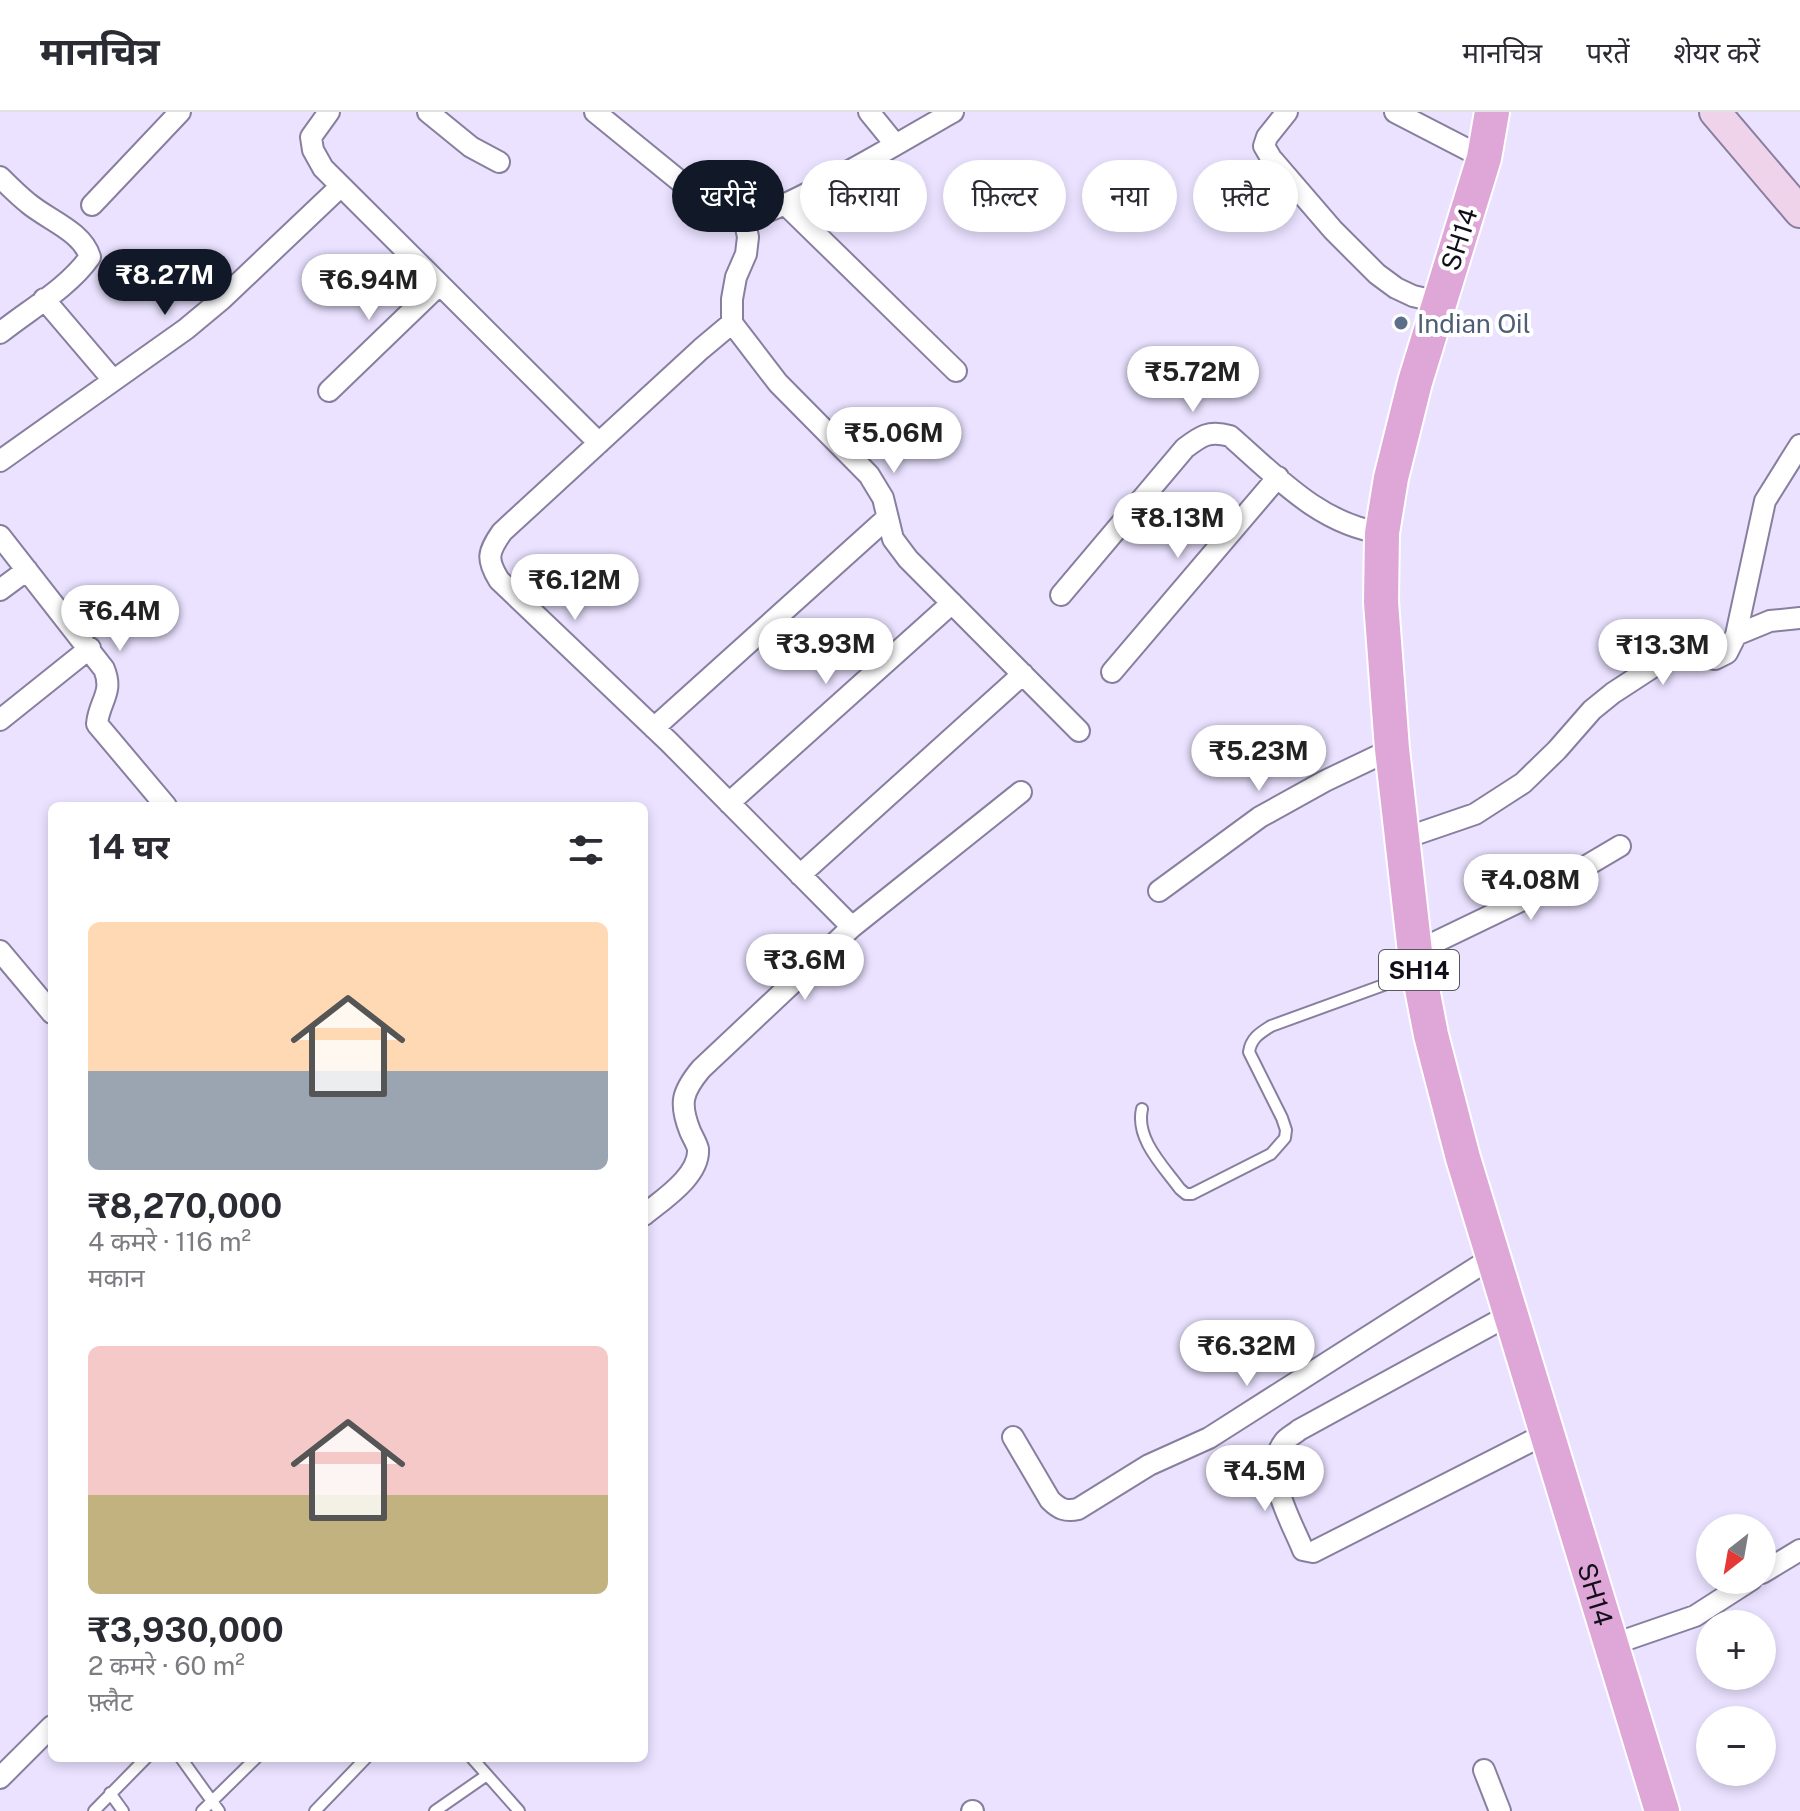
<!DOCTYPE html>
<html lang="hi">
<meta charset="utf-8">
<style>
body{margin:0;font-family:"Public Sans","Noto Sans Devanagari",sans-serif;background:#f7f7f7;color:#2b2b33;height:100vh;display:flex;flex-direction:column;font-size:30px;white-space:nowrap}
*{box-sizing:border-box;margin:0}
p{font-size:26px;color:#7c7c81}
.icon{flex:none;width:44px;height:44px;fill:none;stroke:currentColor;stroke-width:2;stroke-linecap:round;stroke-linejoin:round}
.map{position:relative;flex:1;overflow:hidden}
.side{position:absolute;left:48px;top:690px;width:600px;height:960px;display:flex;flex-direction:column;background:#fff;border-radius:12px;box-shadow:0 4px 12px #0003}
.side>*{flex:none}
.banner{position:absolute;left:672px;top:48px;width:760px;height:72px;display:flex;gap:16px}
.needle{width:52px;rotate:211deg}
.tools{position:absolute;left:1696px;top:1402px;display:grid;gap:16px}
.tools a{display:grid;place-items:center;width:80px;height:80px;border-radius:50%;background:#fff;box-shadow:0 4px 12px #0003;font-size:40px}
.price{position:absolute;translate:-50% -68px;padding:0 18px;border-radius:28px;background:#fff;color:#222;font-size:26px;line-height:52px;filter:drop-shadow(0 2px 4px #0008)}
.price::after{content:'';position:absolute;left:50%;top:48px;width:24px;height:18px;margin-left:-12px;background:inherit;clip-path:polygon(0 0,100% 0,50% 100%)}
.price.current{background:#111827;color:#fff}
ul{padding:0;list-style:none}
li{display:grid;align-content:center;gap:16px;height:424px;padding:0 40px}
li span{display:grid;place-items:center;height:248px;border-radius:12px;color:#555}
li>.icon{margin-inline-start:auto}
span .icon{width:144px;height:144px;fill:#fffc;stroke-width:1}
li b{font-size:34px}
h2{display:flex;justify-content:space-between;align-items:center;height:96px;padding:0 40px;font-size:34px}
.chip{padding:0 28px;border-radius:36px;background:#fff;box-shadow:0 4px 12px #0003;font-size:28px;line-height:72px}
.chip.current{background:#111827;color:#fff}
header{display:flex;align-items:center;gap:48px;box-sizing:border-box;height:112px;padding:0 40px;background:#fff;border-bottom:2px solid #e1e1e2}
header strong{font-size:38px}
nav{display:flex;gap:44px;margin-inline-start:auto;font-size:28px}
.map>svg:first-child{display:block}
.lines{fill:none;stroke-linecap:round;stroke-linejoin:round}
.lane-casing{stroke:#887f9f;stroke-width:14}
.street-casing{stroke:#887f9f;stroke-width:24}
.secondary-casing{stroke:#887f9f;stroke-width:34}
.primary-casing{stroke:#fff;stroke-width:38}
.lane{stroke:#fff;stroke-width:10}
.street{stroke:#fff;stroke-width:20}
.secondary{stroke:#efd3eb;stroke-width:30}
.primary{stroke:#dfa7d7;stroke-width:34}
.service-dot{fill:#5c6f8a;stroke:#fff;stroke-width:3}
.labels{text-anchor:middle;dominant-baseline:central;stroke-width:8;stroke-linejoin:round;paint-order:stroke}
.shield{fill:#fff;stroke:#59565f;stroke-width:2}
.shield-label{font-size:24px;font-weight:bold;fill:#120e1a}
.street-label{font-size:26px;fill:#120e1a;stroke:#fff}
.service-label{font-size:26px;fill:#4e5e75;stroke:#fff;text-anchor:start}
</style>
<header>
<strong>मानचित्र</strong>
<nav><a>मानचित्र</a><a>परतें</a><a>शेयर करें</a></nav>
</header>
<div class="map">
<svg width="1800" height="1699" viewBox="0 0 1800 1699">
<rect width="100%" height="100%" fill="#eae2ff"/>
<g class="lines">
<g class="lane-casing">
<path id="lane" d="M1142,997C1135,1027 1164,1055 1180,1077L1186,1082H1192L1271,1042L1285,1026L1286,1018L1282,1006L1249,940C1251,926 1260,921 1271,914L1414,862
M181,1646L219,1699
M472,1646L519,1699
M110,1681L123,1699
M94,1699L146,1646
M202,1699L256,1646
M315,1699L366,1646
M435,1699L487,1663"/>
</g>
<g class="street-casing">
<path id="street" d="M329,0L311,25L313,38L323,56L599,331
M428,0L471,35L499,50
M595,0L703,88C715,96 728,104 743,105C772,109 918,19 953,0
M869,0L895,32
M1287,0L1267,25L1264,34L1271,46L1333,118L1377,162L1396,176L1413,184L1439,190
M1395,0L1484,46
M0,65C9,74 18,83 28,91C48,108 82,119 90,145C68,176 30,197 0,221
M785,92L956,259
M92,93L180,0
M744,106L748,125L746,142L736,165L732,187V211L778,271L869,363L883,386L893,427L908,447L1079,619
M44,187L113,268
M732,211L701,237L502,420C488,440 486,447 499,468L669,630L852,815
M329,279L439,173
M0,349L186,217L222,187L341,74
M0,424L104,557C114,581 99,589 97,612L166,694
M0,478L27,458
M1061,483L1185,336C1201,324 1209,318 1230,324C1276,364 1319,412 1382,421
M1736,523L1770,509L1800,506
M1112,560L1278,365
M0,608L90,536
M654,616L887,406
M729,691L952,491
M1402,727L1475,702L1523,671L1557,638L1592,598L1613,581L1659,551L1677,543H1697L1715,547L1727,541L1736,523L1765,389L1800,333
M800,763L1023,562
M1159,779L1260,705L1325,669L1392,637
M0,839L52,901
M1415,840L1554,773L1620,734
M644,1103C662,1088 700,1064 698,1037C697,1032 692,1024 690,1019C679,991 682,980 701,957L852,815L1021,680
M1511,1202L1299,1318C1295,1322 1287,1325 1284,1330C1261,1360 1291,1408 1303,1438L1313,1440L1547,1321
M1013,1325L1050,1388C1059,1397 1066,1400 1078,1397L1149,1353L1209,1326L1493,1145
M1762,1461L1800,1438
M1611,1533L1695,1504L1751,1468
M1484,1658L1500,1699
M0,1666L52,1614
M972,1699H973"/>
</g>
<g class="secondary-casing">
<path id="secondary" d="M1715,0L1800,100"/>
</g>
<g class="primary-casing">
<g id="primary">
<path id="s1" d="M1492,0L1484,46L1415,270L1391,366L1382,421L1381,490L1392,637L1415,840L1431,923L1463,1046L1662,1699"/>
</g>
</g>
<use href="#lane" class="lane"/>
<use href="#street" class="street"/>
<use href="#secondary" class="secondary"/>
<use href="#primary" class="primary"/>
</g>
<circle class="service-dot" cx="1401" cy="211" r="8"/>
<g class="labels">
<rect class="shield" x="1379" y="838" width="80" height="40" rx="6"/>
<g class="shield-label">
<text x="1419" y="858">SH14</text>
</g>
<g class="street-label">
<text transform="translate(1459 127) rotate(-72)">SH14</text>
<text stroke="none"><textPath href="#s1" startOffset="1524">SH14</textPath></text>
</g>
<g class="service-label">
<text x="1417" y="211">Indian Oil</text>
</g>
</g>
</svg>
<div class="tools">
<a><svg class="needle" viewBox="-14 -14 28 28"><path d="M0-13l5 13h-10z" fill="#e53935"/><path d="M0 13l5-13h-10z" fill="#7c7c81"/></svg></a>
<a>+</a>
<a>−</a>
</div>
<b class="price current" style="left:165px;top:205px">₹8.27M</b>
<b class="price" style="left:369px;top:210px">₹6.94M</b>
<b class="price" style="left:1193px;top:302px">₹5.72M</b>
<b class="price" style="left:894px;top:363px">₹5.06M</b>
<b class="price" style="left:1178px;top:448px">₹8.13M</b>
<b class="price" style="left:575px;top:510px">₹6.12M</b>
<b class="price" style="left:120px;top:541px">₹6.4M</b>
<b class="price" style="left:826px;top:574px">₹3.93M</b>
<b class="price" style="left:1663px;top:575px">₹13.3M</b>
<b class="price" style="left:1259px;top:681px">₹5.23M</b>
<b class="price" style="left:1531px;top:810px">₹4.08M</b>
<b class="price" style="left:805px;top:890px">₹3.6M</b>
<b class="price" style="left:1247px;top:1276px">₹6.32M</b>
<b class="price" style="left:1265px;top:1401px">₹4.5M</b>
<div class="banner">
<a class="chip current">खरीदें</a>
<a class="chip">किराया</a>
<a class="chip">फ़िल्टर</a>
<a class="chip">नया</a>
<a class="chip">फ़्लैट</a>
</div>
<section class="side">
<h2>14 घर<svg class="icon" aria-label="filters" viewBox="0 0 24 24"><path d="M4 7h16M4 17h16"/><circle cx="9" cy="7" r="2"/><circle cx="15" cy="17" r="2"/></svg></h2>
<ul>
<li><span style="background:linear-gradient(#ffd9b3 60%,#9aa5b1 0)"><svg class="icon" aria-label="home" viewBox="0 0 24 24"><path d="M3 11l9-7 9 7M6 9v11h12V9"/></svg></span><div><b>₹8,270,000</b><p>4 कमरे · 116 m²</p><p>मकान</p></div></li>
<li><span style="background:linear-gradient(#f6c9c9 60%,#c2b280 0)"><svg class="icon" aria-label="home" viewBox="0 0 24 24"><path d="M3 11l9-7 9 7M6 9v11h12V9"/></svg></span><div><b>₹3,930,000</b><p>2 कमरे · 60 m²</p><p>फ़्लैट</p></div></li>
</ul>
</section>
</div>
